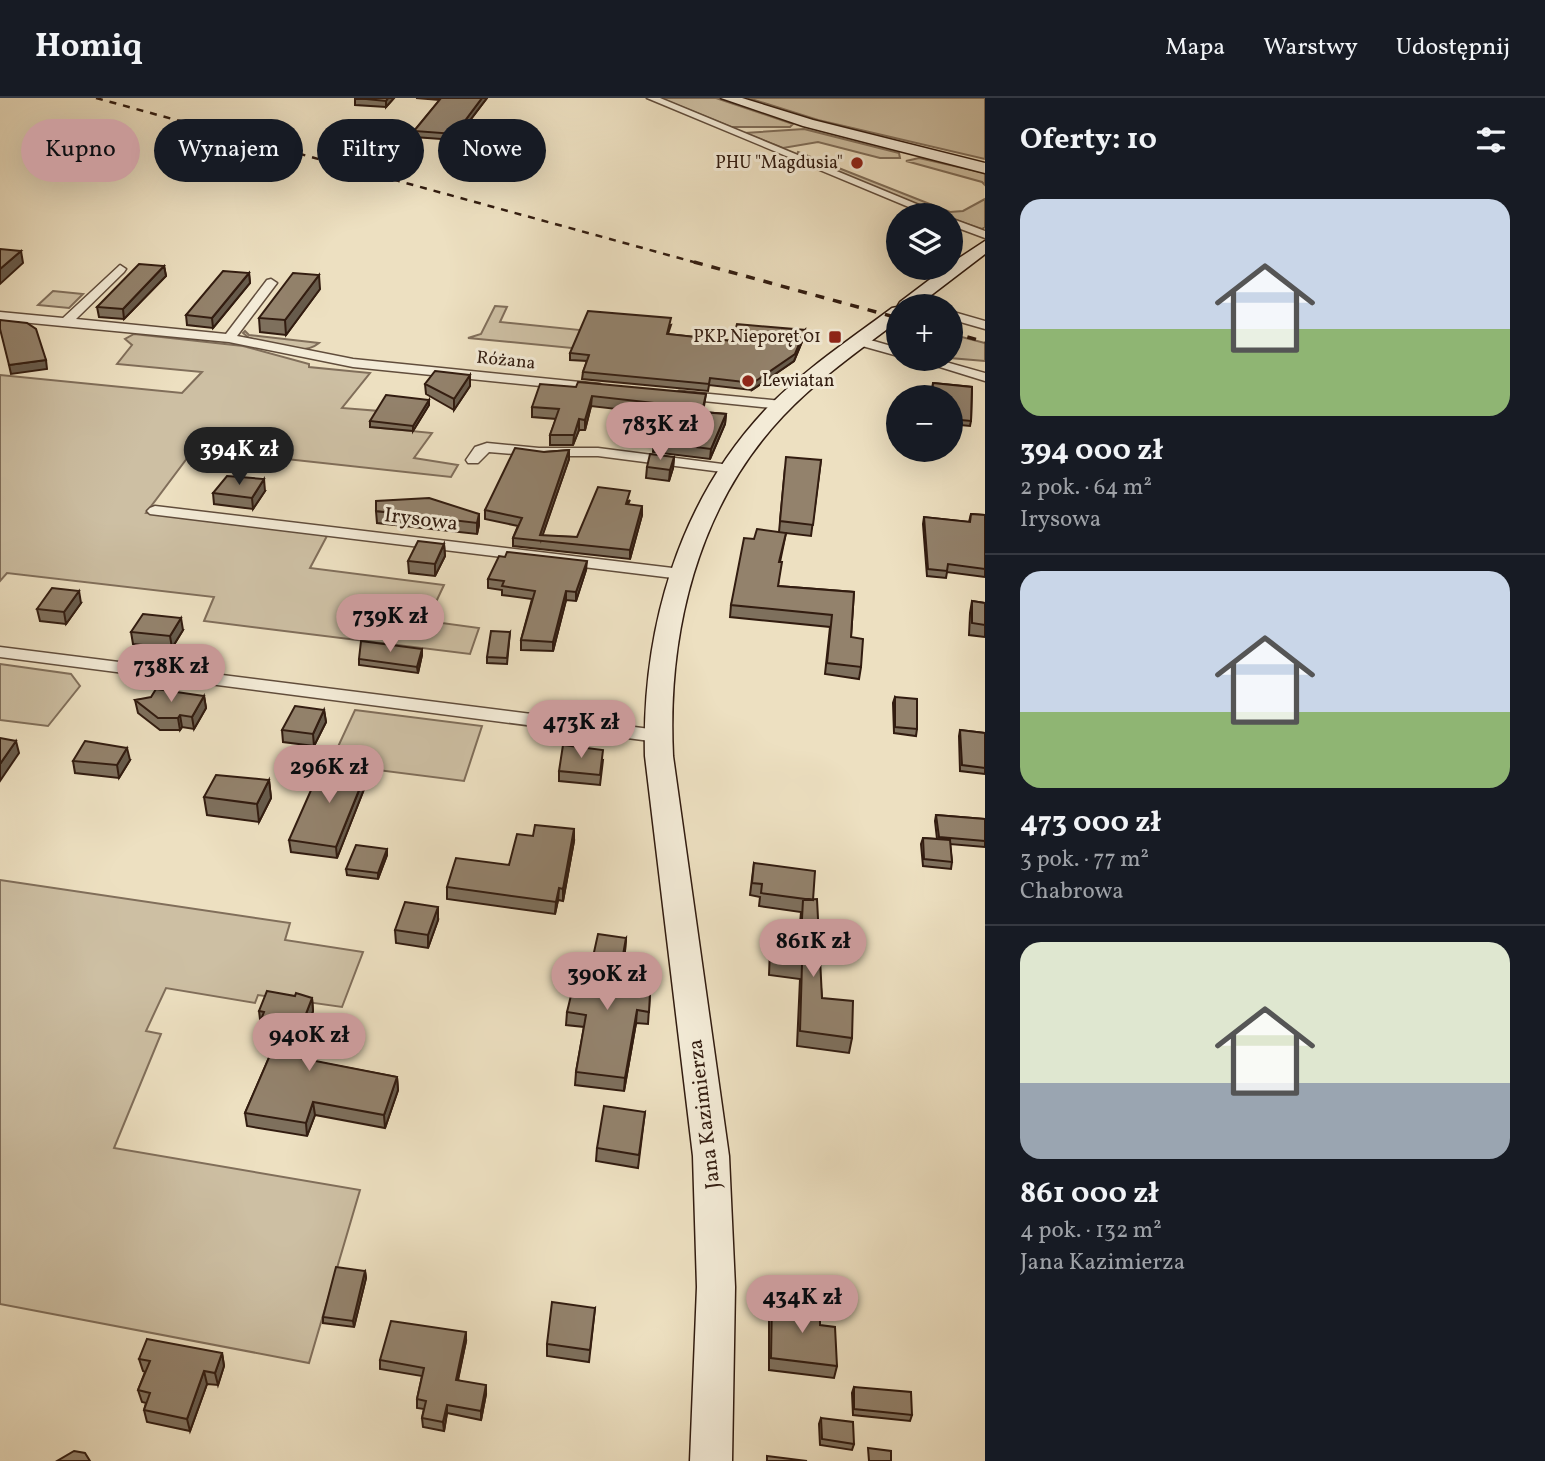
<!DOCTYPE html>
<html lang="pl">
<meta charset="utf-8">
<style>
body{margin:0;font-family:Vollkorn,serif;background:#242831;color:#f1f3f6;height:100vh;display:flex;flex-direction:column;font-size:26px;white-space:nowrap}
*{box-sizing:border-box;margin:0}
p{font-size:23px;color:#9ea1a6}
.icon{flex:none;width:38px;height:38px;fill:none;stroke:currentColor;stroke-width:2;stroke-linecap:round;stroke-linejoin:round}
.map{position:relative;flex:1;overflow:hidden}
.sheet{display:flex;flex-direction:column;background:#171b24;width:560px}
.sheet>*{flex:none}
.hud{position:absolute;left:21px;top:21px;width:665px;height:63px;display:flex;gap:14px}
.fabs{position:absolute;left:886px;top:105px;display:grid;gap:14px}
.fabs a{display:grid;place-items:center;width:77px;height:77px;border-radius:50%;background:#171b24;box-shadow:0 7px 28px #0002;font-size:35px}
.price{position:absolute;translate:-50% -60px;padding:0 16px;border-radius:24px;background:#c59692;color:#111;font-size:23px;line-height:46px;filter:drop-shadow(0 2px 4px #0008)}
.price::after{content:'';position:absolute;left:50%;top:42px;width:21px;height:16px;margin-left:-10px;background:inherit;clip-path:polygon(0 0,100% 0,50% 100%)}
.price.on{background:#222;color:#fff}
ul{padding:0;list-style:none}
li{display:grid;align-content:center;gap:14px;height:371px;padding:0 35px}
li+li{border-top:2px solid #363941}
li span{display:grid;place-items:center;height:217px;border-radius:21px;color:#555}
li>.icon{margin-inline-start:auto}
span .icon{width:126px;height:126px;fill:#fffc;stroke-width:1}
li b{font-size:30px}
h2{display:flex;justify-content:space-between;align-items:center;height:84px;padding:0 35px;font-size:30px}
.tag{padding:0 24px;border-radius:32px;background:#171b24;box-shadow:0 7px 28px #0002;font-size:24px;line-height:63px}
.tag.on{background:#c59692;color:#111}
header{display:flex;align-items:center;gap:42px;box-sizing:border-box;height:98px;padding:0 35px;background:#171b24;border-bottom:2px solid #363941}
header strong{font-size:33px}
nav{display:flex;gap:38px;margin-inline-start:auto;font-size:24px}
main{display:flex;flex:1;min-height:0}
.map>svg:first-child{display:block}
.green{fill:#cdbfa3;stroke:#806e5a;stroke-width:2}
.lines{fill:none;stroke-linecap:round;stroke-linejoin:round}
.street-casing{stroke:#614d3c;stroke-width:3}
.secondary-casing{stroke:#321c10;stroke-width:3}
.street{fill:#f3ebd7;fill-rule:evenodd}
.secondary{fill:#f3ebd7;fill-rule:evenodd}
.rail-far1{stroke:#321c10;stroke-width:2.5;stroke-dasharray:7 7;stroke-linecap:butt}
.rail{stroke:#321c10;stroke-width:3.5;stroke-dasharray:9 9;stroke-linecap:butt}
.wall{fill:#7e705d;stroke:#321c10;stroke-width:2}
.shaded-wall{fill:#675b4c;stroke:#321c10;stroke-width:2}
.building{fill:#93826c;stroke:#321c10;stroke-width:2}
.poi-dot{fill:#8f2418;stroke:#f3ebd7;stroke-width:2.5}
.labels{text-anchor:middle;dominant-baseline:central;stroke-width:6;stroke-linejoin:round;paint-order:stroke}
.far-poi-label{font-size:18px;fill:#321c10;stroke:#f3ebd7;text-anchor:end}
.far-street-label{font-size:18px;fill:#321c10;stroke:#f3ebd7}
.street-label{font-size:21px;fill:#321c10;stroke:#f3ebd7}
</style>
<header>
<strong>Homiq</strong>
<nav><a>Mapa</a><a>Warstwy</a><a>Udostępnij</a></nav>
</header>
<main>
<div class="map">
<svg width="985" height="1363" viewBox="0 0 985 1363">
<rect width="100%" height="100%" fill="#ede0c1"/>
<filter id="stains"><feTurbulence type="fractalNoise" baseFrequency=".00286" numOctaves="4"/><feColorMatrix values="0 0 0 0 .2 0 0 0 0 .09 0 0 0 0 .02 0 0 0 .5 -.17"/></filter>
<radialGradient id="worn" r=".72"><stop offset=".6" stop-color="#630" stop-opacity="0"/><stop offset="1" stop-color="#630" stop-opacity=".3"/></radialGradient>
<path class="green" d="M660,0H716L793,26L790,29H731Z
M748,0H985V61L818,22Z
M804,31L899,55L900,60H880L818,44L783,50L744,35Z
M798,54L950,114L963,113L985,101V129L982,131L950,120V117H943L797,57Z
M919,60L985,75V87L982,84L906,63Z
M53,193L83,196L69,210L38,207Z
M495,208L507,209L500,224L590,233L582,251L468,240L481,236Z
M245,233L249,237L319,245C301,260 269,245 249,240L243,235Z
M134,236L243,248L309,266V269L370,275L342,310L379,313L371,329L432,335L414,360L458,367L451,379L194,351L146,415L328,436L310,470L444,487L427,523L479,530L470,556L204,523L214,499L7,475L0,483V277L182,295L202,274L117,266L132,247L125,241Z
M950,236L985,245V263L950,260Z
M0,566L71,576L80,588L48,628L0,622Z
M355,612L482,628L464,683L330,666Z
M0,782L290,825L285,842L363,854L342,909L258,897L255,905L166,890L146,933L161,936L114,1050L360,1092L309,1265L0,1206Z"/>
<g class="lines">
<g class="street-casing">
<path id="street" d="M647,0H660L943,117H928Z
M950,120L985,133V140L950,127Z
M120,167L126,171L124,174L76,221L226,236L267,182L271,181L277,185L237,238L353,261L600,286L607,290L600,294L353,269L229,244L0,222V214L63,220Z
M950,213L985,223V231L950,221Z
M860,239L898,250V258L855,246V240Z
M914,261H935L985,275V283Z
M679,293L782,303L789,307L782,311L674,300L672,297Z
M487,345L539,350H598L730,367L737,371L730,375L598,358H539L489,354L478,365H468L466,362L475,349Z
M155,408L681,471L689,476L681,481L150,416L147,413L150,410Z
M0,549L658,632L667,638L658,644L0,559Z"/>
</g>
<g class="secondary-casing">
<path id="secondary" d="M721,0H742L813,22L985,65V75L803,28Z
M985,143V156L917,208H898V223C858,253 817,282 783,318C697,409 667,536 673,658L729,1058L735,1189L732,1363H690L697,1189L693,1058L645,658C642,531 678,404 767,310C804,272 849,242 892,210L897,209L900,204L945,170H950V166Z"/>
</g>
<use href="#street" class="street"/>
<use href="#secondary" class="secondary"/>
<path class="rail-far1" d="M96,0L701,166"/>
<path class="rail" d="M694,164L898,220
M950,234L985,244"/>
</g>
<path class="wall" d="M394,0L386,9L355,7V1Z
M416,0H487L455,42L414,39V33L440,2Z
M164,168L166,178L124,221L99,219L97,209Z
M249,175L250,185L213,230L187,227L186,217Z
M320,191L286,237L260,234L259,220Z
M671,227L668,236L732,243L805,232L804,239L794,263L752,292L709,287L708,293L582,281L583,274L587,263L570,262V255Z
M470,277V288L454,312L426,296L425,286Z
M933,285L972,289L971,323L970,328L950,326V299H931Z
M576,289L706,296L703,314L726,316L725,326L710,361L653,354L654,344L661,316L591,308L585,332H579L573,347H550V337L556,321L532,319V309Z
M429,302V307L413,333L370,329V323Z
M569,352V361L542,438L577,439L630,402L628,406L642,417L630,461L513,448V440L518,428L485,421V412L544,354Z
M910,352H935L934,357L909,354Z
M674,359L673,370L669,383L646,380L647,369Z
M821,362L811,438L786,435L780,464L778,488L854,494L851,539L861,569L859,581L825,576L830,529L730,519L731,507L754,441L779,434L785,370Z
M265,393L253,411L214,406L213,395Z
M376,413L479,416V427L477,436L377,425Z
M971,416L985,417V479L947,474L946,480L927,478L923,426L924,419L969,424Z
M444,446L445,458L435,478L409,475L408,463Z
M586,472L576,503L566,502L553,553L521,552V542L532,501L502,497V492L488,490V481Z
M972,503L985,505V539L969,537L970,515Z
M81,505L66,526L40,523L37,511Z
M183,532L172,550L133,546L131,534Z
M510,534L507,566L487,565V559Z
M422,551V557L418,575L359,567V561Z
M204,598L206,610L194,631L182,629L180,632H160L138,615L135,602Z
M895,599L917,631L916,638L894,635L893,605Z
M324,612L326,624L314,648L283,644L282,632Z
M960,632L985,635V676L960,673L959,638Z
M130,662L119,680L75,675L73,663Z
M603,662L600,687L559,683V673Z
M368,681L337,760L291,754L289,742Z
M269,682L271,700L259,724L207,717L204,699Z
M936,717L985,721V749L950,746L952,764L951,771L923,768L921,746L923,740L937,741L935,723Z
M574,743L563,803L558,802L555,816L447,801V789Z
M387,751V757L378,781L347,777L346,771Z
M754,765L813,802L822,900L852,940L849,955L797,948L800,881L769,877L770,851L772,836L799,839L801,814L759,808L760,799L750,797Z
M438,822L428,850L396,845L395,832Z
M626,840L625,853L619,891L650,895L648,926L636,925L624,993L575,987L576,974L584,929L566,927L567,914L587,886Z
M312,900L313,913L296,960L397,979L398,992L385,1030L315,1017L307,1038L247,1028L245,1015L278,939L262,937L259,913Z
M645,1014L638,1070L596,1063L597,1050Z
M365,1173L366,1180L354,1229L323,1225V1219Z
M772,1202L820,1227L837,1268L834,1280L769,1272V1214Z
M595,1210L589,1264L547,1258V1246Z
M466,1243L458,1282L486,1296L481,1322L447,1315L444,1333L423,1329L422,1320L424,1311L417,1310V1301L422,1278L380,1271V1262Z
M222,1255L224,1268L218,1287L207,1286L190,1333L147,1324L144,1312L146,1305L142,1304L138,1292L145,1274L143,1273L139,1261Z
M854,1289L912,1317L910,1323L853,1317L852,1295Z
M821,1320L854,1346L852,1352L820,1347L819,1326Z"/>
<path class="shaded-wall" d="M388,0H394L386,9V3Z
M482,0H487L455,42V36Z
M21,153L23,165L0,186V171Z
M164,168L166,178L124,221L123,211Z
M249,175L250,185L213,230L212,220Z
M319,177L320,191L286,237L285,222Z
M805,232L804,239L794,263L752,292L753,285Z
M46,262L47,271L11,276L9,267Z
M470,277V288L454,312V301Z
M592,298L591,308L585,332V322Z
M429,302V307L413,333V328Z
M726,316L725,326L710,361L711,351Z
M579,321V332L573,347L574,337Z
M569,352V361L541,442L540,437Z
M674,359L673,370L669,383L670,372Z
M264,381L265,393L253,411L252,400Z
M642,408V417L630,461V452Z
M479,416V427L477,436V425Z
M444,446L445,458L435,478V466Z
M587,463L586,472L576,503V494Z
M79,493L81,505L66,526L64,514Z
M566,493V502L553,553V544Z
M181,520L183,532L172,550L170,538Z
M422,551V557L418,575L417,569Z
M204,598L206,610L194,631L192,619Z
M324,612L326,624L314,648L313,636Z
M180,617L182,629L180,632L178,620Z
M16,643L19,655L0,683V666Z
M127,650L130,662L119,680L117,667Z
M368,670V681L337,760L336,749Z
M269,682L271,700L259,724L257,706Z
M574,731V743L563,803V791Z
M387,751V757L378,781V775Z
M559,790L558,802L555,816L556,804Z
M438,809V822L428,850V837Z
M626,840L625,853L616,903L617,891Z
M312,900L313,913L292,971L290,958Z
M637,912L636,925L624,993L625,980Z
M397,979L398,992L385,1030L384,1017Z
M313,1004L315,1017L307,1038L306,1025Z
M365,1173L366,1180L354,1229L353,1223Z
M466,1234V1243L456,1290V1282Z
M222,1255L224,1268L218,1287L215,1275Z
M204,1273L207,1286L190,1333L187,1321Z
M486,1287V1296L481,1322V1313Z
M447,1307V1315L444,1333L443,1324Z"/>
<path class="building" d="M356,0H388L386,3Z
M441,0H482L455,36L414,33Z
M0,151L21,153L0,171Z
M139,166L164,168L123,211L97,209Z
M223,173L249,175L212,220L186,217Z
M293,175L319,177L285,222L259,220Z
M588,213L671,220L667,236L732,243L737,226L805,232L795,256L753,285L710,280L709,286L583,274L589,257L570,255Z
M0,222L27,225L36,231L46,262L9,267L0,231Z
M435,273L470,277L454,301L425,286Z
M578,284L706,296L702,314L726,316L711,351L654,344L664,306L592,298L585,322L579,321L574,337H550L559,311L532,309L540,286L576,289Z
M933,285L972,289L971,323L950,321V299H932Z
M386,297L429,302L413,328L370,323Z
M515,350L544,354L569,352L540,437L577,439L598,389L630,393L626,406L642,408L630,452L513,440L522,420L485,412Z
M650,356L674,359L670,372L647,369Z
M786,359L821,362L813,427L780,423Z
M227,378L264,381L252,400L213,395Z
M429,400L479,416L477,425L376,413V403Z
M971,416L985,417V471L948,466L947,473L928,471L924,419L970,424Z
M757,431L786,435L779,464H782L778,488L854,494L851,539L863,541L861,569L827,565L832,517L731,507L744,440L754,441Z
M418,443L444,446L435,466L408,463Z
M507,454L587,463L576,494L566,493L553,544L521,542L535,493L502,488L504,483L488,481L499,458L505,459Z
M52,490L79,493L64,514L37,511Z
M972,503L985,505V527L972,525Z
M143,516L181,520L170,538L131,534Z
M491,533L510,534L507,560L487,559Z
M361,543L422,551L417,569L359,561Z
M156,591L204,598L192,619L180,617L178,620H158L135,602L151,599Z
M895,599L917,601V631L895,629Z
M295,608L324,612L313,636L282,632Z
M960,632L985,635V670L962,667Z
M0,640L16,643L0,666Z
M85,643L127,650L117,667L73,663Z
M563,647L603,652L600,677L559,673Z
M323,665L368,670L336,749L289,742Z
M216,677L269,682L257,706L204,699Z
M936,717L985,721V743L939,739Z
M535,727L574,731L563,791L559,790L556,804L447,789L456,760L509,767L517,736L533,738Z
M923,740L950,742L952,764L924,761Z
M356,747L387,751L378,775L346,771Z
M754,765L815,773L813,802L761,795L762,786L752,785Z
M817,801L822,900L853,903L852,940L800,933L802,866L771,862L772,836L801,839L803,802Z
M405,804L438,809L428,837L395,832Z
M598,836L626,840L617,891L650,895L649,914L637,912L625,980L576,974L586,917L567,914L574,885L587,886Z
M267,893L295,898L296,895L312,900L290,958L397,979L384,1017L313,1004L306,1025L245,1015L283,927L260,924L264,914L259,913Z
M604,1008L645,1014L639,1057L597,1050Z
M336,1169L365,1173L353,1223L323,1219Z
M772,1202L820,1208V1227L835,1229L837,1268L771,1260Z
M552,1204L595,1210L590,1252L547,1246Z
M391,1223L466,1234L456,1282L486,1287L481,1313L447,1307L443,1324L422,1320L426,1303L417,1301L424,1270L380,1262Z
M147,1241L222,1255L215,1275L204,1273L187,1321L144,1312L150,1295L138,1292L150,1263L139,1261Z
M854,1289L911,1294L912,1317L854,1311Z
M821,1320L853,1324L854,1346L822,1341Z
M868,1350L891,1353V1363H869Z
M74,1353L85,1355L90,1363H57Z
M767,1358L807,1363H767Z"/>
<g class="poi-dot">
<circle cx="857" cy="65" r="7"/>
<rect x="828" y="232" width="14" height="14" rx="3.5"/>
<circle cx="748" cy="283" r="7"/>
</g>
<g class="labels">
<g class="far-poi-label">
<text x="843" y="65">PHU "Magdusia"</text>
<text x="821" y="239">PKP Nieporęt 01</text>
<text x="762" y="283" text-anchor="start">Lewiatan</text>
</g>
<g class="far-street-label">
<text transform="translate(506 263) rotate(6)">Różana</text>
</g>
<g class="street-label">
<text transform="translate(421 422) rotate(7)">Irysowa</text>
<text transform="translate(705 1016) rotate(-97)">Jana Kazimierza</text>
</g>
</g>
<rect width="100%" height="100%" filter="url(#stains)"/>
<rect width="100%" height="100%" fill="url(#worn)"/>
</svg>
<div class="fabs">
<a><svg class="icon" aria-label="layers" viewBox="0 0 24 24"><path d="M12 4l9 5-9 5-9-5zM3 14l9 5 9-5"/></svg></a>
<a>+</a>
<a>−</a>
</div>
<b class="price" style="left:660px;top:364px">783K zł</b>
<b class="price on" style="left:239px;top:389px">394K zł</b>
<b class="price" style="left:390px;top:556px">739K zł</b>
<b class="price" style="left:171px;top:606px">738K zł</b>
<b class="price" style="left:581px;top:662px">473K zł</b>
<b class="price" style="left:329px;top:707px">296K zł</b>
<b class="price" style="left:813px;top:881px">861K zł</b>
<b class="price" style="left:607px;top:914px">390K zł</b>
<b class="price" style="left:309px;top:975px">940K zł</b>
<b class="price" style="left:802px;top:1237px">434K zł</b>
<div class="hud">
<a class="tag on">Kupno</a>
<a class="tag">Wynajem</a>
<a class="tag">Filtry</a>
<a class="tag">Nowe</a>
</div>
</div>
<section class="sheet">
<h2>Oferty: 10<svg class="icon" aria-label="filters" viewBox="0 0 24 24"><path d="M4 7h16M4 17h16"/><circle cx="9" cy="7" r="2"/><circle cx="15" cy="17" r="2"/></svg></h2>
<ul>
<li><span style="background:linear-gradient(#c9d6e8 60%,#8fb573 0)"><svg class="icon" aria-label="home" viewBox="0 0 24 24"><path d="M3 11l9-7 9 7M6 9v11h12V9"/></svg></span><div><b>394 000 zł</b><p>2 pok. · 64 m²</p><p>Irysowa</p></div></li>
<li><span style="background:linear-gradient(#c9d6e8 65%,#8fb573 0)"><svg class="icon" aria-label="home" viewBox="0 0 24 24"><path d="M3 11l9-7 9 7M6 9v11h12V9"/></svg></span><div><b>473 000 zł</b><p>3 pok. · 77 m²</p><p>Chabrowa</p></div></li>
<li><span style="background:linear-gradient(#dfe7d0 65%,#9aa5b1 0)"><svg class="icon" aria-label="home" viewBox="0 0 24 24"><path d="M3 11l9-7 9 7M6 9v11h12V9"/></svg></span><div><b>861 000 zł</b><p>4 pok. · 132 m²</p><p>Jana Kazimierza</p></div></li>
</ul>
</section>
</main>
